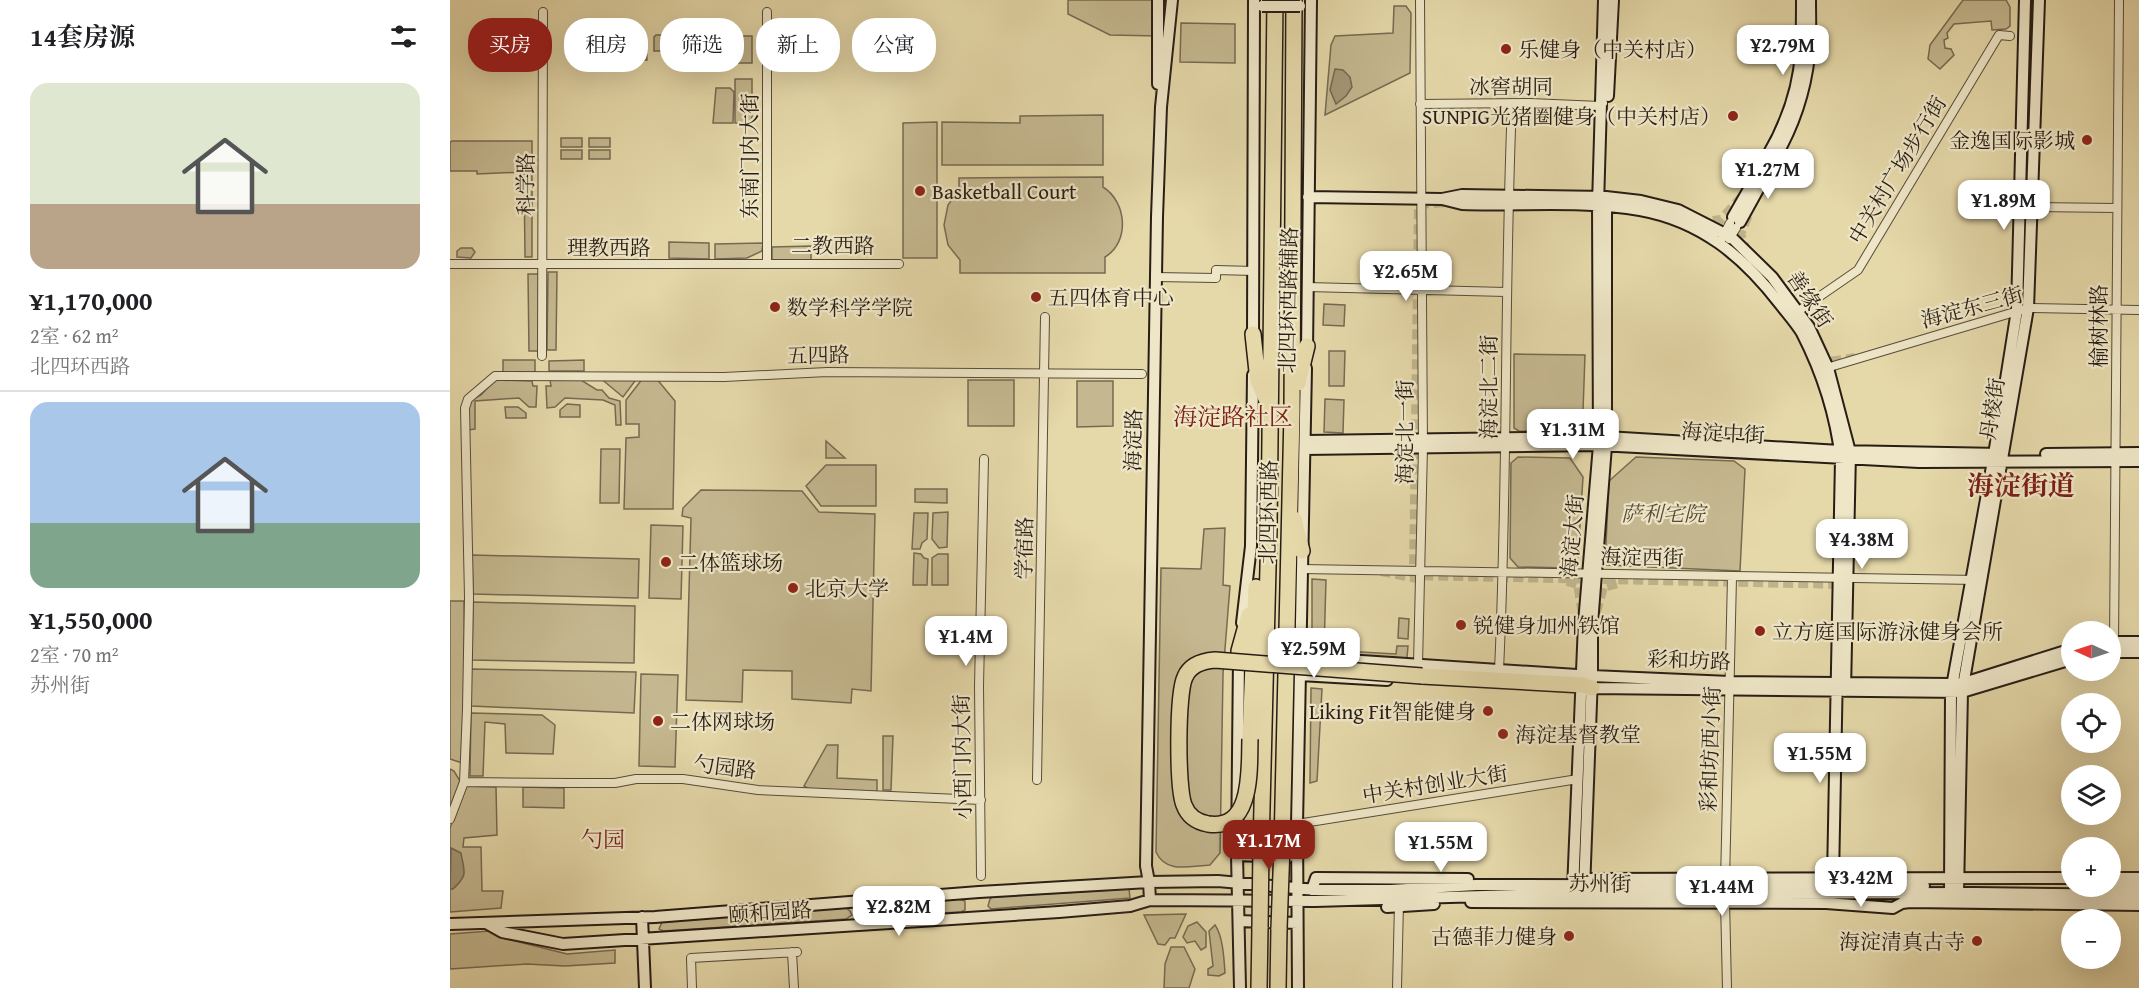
<!DOCTYPE html>
<html lang="zh">
<meta charset="utf-8">
<style>
body{margin:0;font-family:"Gentium Book Plus","Noto Serif SC",serif;background:#f2f2f2;color:#202124;height:100vh;display:flex;flex-direction:column;font-size:22px;white-space:nowrap}
*{box-sizing:border-box;margin:0}
p{font-size:20px;color:#757577}
.icon{flex:none;width:33px;height:33px;fill:none;stroke:currentColor;stroke-width:2;stroke-linecap:round;stroke-linejoin:round}
.map{position:relative;flex:1;overflow:hidden}
.side{display:flex;flex-direction:column;background:#fff;width:450px}
.side>*{flex:none}
.hud{position:absolute;left:18px;top:18px;width:570px;height:54px;display:flex;gap:12px}
.needle{width:39px;rotate:273deg}
.fabs{position:absolute;left:1611px;top:621px;display:grid;gap:12px}
.fabs a{display:grid;place-items:center;width:60px;height:60px;border-radius:50%;background:#fff;box-shadow:0 6px 24px #0002;font-size:30px}
.price{position:absolute;translate:-50% -51px;padding:0 14px;border-radius:12px;background:#fff;color:#222;font-size:20px;line-height:39px;filter:drop-shadow(0 2px 3px #0008)}
.price::after{content:'';position:absolute;left:50%;top:36px;width:18px;height:14px;margin-left:-9px;background:inherit;clip-path:polygon(0 0,100% 0,50% 100%)}
.price.active{background:#8f2418;color:#fff}
ul{padding:0;list-style:none}
li{display:grid;align-content:center;gap:12px;height:318px;padding:0 30px}
li+li{border-top:2px solid #e0e0e0}
li span{display:grid;place-items:center;height:186px;border-radius:18px;color:#555}
li>.icon{margin-inline-start:auto}
span .icon{width:108px;height:108px;fill:#fffc;stroke-width:1}
li b{font-size:26px}
h2{display:flex;justify-content:space-between;align-items:center;height:72px;padding:0 30px;font-size:26px}
.pill{padding:0 21px;border-radius:24px;background:#fff;box-shadow:0 6px 24px #0002;font-size:21px;line-height:54px}
.pill.active{background:#8f2418;color:#fff}
main{display:flex;flex:1;min-height:0}
.map>svg:first-child{display:block}
.green{fill:#c5b890;stroke:#766a52;stroke-width:1.5}
.water{fill:#a49877;stroke:#726750;stroke-width:1.5}
.lines{fill:none;stroke-linecap:round;stroke-linejoin:round}
.secondary-tunnel{stroke:#bfb38b;stroke-width:10;stroke-dasharray:10 5;stroke-linecap:butt}
.street-casing{stroke:#564c3a;stroke-width:10}
.secondary-casing{stroke:#271d15;stroke-width:14}
.highway-casing{stroke:#271d15;stroke-width:18}
.street{stroke:#eee6c7;stroke-width:8}
.secondary{stroke:#eee6c7;stroke-width:10}
.highway{stroke:#e5d8a9;stroke-width:15}
.secondary-bridge-casing{stroke:#271d15;stroke-width:14;stroke-linecap:butt}
.highway-bridge-casing{stroke:#271d15;stroke-width:18;stroke-linecap:butt}
.secondary-bridge{stroke:#eee6c7;stroke-width:10}
.highway-bridge{stroke:#e5d8a9;stroke-width:15}
.poi-dot{fill:#8f2418;stroke:#eee6c7;stroke-width:2}
.labels{text-anchor:middle;dominant-baseline:central;stroke-width:4.5;stroke-linejoin:round;paint-order:stroke}
.poi-label{font-size:21px;fill:#271d15;stroke:#eee6c7;text-anchor:start}
.street-label{font-size:21px;fill:#271d15;stroke:#eee6c7}
.park-label{font-size:21px;font-style:italic;fill:#564c3a;stroke:#eee6c7}
.neighbourhood-label{font-size:22px;fill:#7a1f14;stroke:#eee6c7}
.quarter-label{font-size:24px;fill:#7a1f14;stroke:#eee6c7}
.district-label{font-size:27px;font-weight:bold;fill:#7a1f14;stroke:#eee6c7}
</style>
<main>
<section class="side">
<h2>14套房源<svg class="icon" aria-label="filters" viewBox="0 0 24 24"><path d="M4 7h16M4 17h16"/><circle cx="9" cy="7" r="2"/><circle cx="15" cy="17" r="2"/></svg></h2>
<ul>
<li><span style="background:linear-gradient(#dfe7d0 65%,#b9a48a 0)"><svg class="icon" aria-label="home" viewBox="0 0 24 24"><path d="M3 11l9-7 9 7M6 9v11h12V9"/></svg></span><div><b>¥1,170,000</b><p>2室 · 62 m²</p><p>北四环西路</p></div></li>
<li><span style="background:linear-gradient(#a9c7e8 65%,#7fa58c 0)"><svg class="icon" aria-label="home" viewBox="0 0 24 24"><path d="M3 11l9-7 9 7M6 9v11h12V9"/></svg></span><div><b>¥1,550,000</b><p>2室 · 70 m²</p><p>苏州街</p></div></li>
</ul>
</section>
<div class="map">
<svg width="1689" height="988" viewBox="0 0 1689 988">
<rect width="100%" height="100%" fill="#e5d8a9"/>
<filter id="stains"><feTurbulence type="fractalNoise" baseFrequency=".00333" numOctaves="4"/><feColorMatrix values="0 0 0 0 .2 0 0 0 0 .09 0 0 0 0 .02 0 0 0 .5 -.17"/></filter>
<radialGradient id="worn" r=".72"><stop offset=".6" stop-color="#630" stop-opacity="0"/><stop offset="1" stop-color="#630" stop-opacity=".3"/></radialGradient>
<path class="green" d="M618,0H709V36L660,35L618,14Z
M1513,0H1556L1560,7V26L1556,29L1542,30L1541,21L1504,24L1497,33L1498,38L1494,40L1495,48L1501,49L1504,55L1490,69L1478,59L1480,45Z
M944,6H956L961,13L960,73L875,115L881,45L885,36L943,33Z
M731,23L785,24V63L730,62Z
M45,34H76V50H45Z
M206,35H250L264,43V51H204V37Z
M283,36H302V63H283Z
M180,37H196L197,60L180,61Z
M285,79H302V123H285Z
M266,88H280L284,92L283,123H263Z
M653,115V165H492V122L570,123V116Z
M487,122V258H453V123Z
M111,138H132V147H111Z
M139,138H160V147H139Z
M2,141H82V257H75L74,172L27,174V171H0V142Z
M111,150H132V159H111Z
M139,150H160V159H139Z
M653,177V187C677,202 680,242 655,257V273H510V260L498,245L494,225L498,205L509,190V178Z
M219,242L259,243V259L219,258Z
M313,243L312,251L297,258L265,259V244Z
M361,246V260H322V247Z
M11,248H22L25,252L21,258L7,257V251Z
M98,272H107L106,350H97Z
M78,274H89V351H79Z
M874,304L895,305L894,326L873,325Z
M879,351H895L894,386H879Z
M1064,354L1135,355L1133,411L1114,432L1069,431L1064,428Z
M53,360H85V372H53Z
M134,360V371H99V361Z
M149,377H188L173,397Z
M193,378H206L225,401L223,509H174L176,438L189,437V424H176V400Z
M45,380L82,381L83,386H87L86,407H79L69,398L25,401V429L18,430V409L21,400L31,395Z
M100,380H131L147,390H152L159,398L170,401L171,425H166L165,405L153,400L115,398L105,407L97,408L96,386H101Z
M518,380H564V426H518Z
M627,381H663V426L627,427Z
M875,399L894,400L893,433L874,432Z
M117,404L130,405V417H110V410Z
M55,407H68L76,413V418H56Z
M376,441L395,458H376Z
M151,449H170L169,503H150Z
M1068,457L1120,458L1133,477L1128,557L1118,568L1068,567L1060,558L1061,463Z
M1186,457L1284,461L1295,469L1290,571L1155,565L1159,481Z
M376,465H426V506H371L356,486Z
M465,489H497V503L465,502Z
M251,490L352,491L369,512L425,514L421,691L402,689L401,703L342,699V671L293,670L292,702L236,700L241,518L232,516L233,508Z
M498,512L497,547L489,548L482,539L483,513Z
M464,513H478L477,539L472,543L470,549H462Z
M201,525L233,526L231,599L199,598Z
M775,528L773,585L780,586L773,674L770,853L760,865C740,866 716,874 706,852L711,568L751,569L754,529Z
M464,553L471,554L474,558L478,559L477,585H463Z
M488,554H498V585H482V558Z
M22,555L189,559L188,598L23,594Z
M862,579L876,580L874,650L886,651V655L862,653Z
M0,601H14L16,762H9L0,759Z
M23,602L185,606L184,663L22,660Z
M949,618L959,619L958,639L948,638Z
M947,646H958L957,658L894,655V651L946,654Z
M20,669L186,672L184,713L21,706Z
M191,674L228,675L225,767L189,766Z
M861,688L872,689L867,781L860,783Z
M21,713L92,715L105,725L103,754L56,753L55,724L35,722L33,776H20Z
M433,736H443L441,790H433Z
M377,745H388L387,778L427,780V792L361,790L354,786Z
M0,769L4,771L10,781L0,813Z
M16,786L46,787L47,835L14,838L13,847H31L32,891H53L51,908L0,912V828Z
M73,787L114,788V808L73,807Z
M679,889L680,898L541,909L538,906L540,899L543,897Z
M508,899L515,901V910L511,912L427,916L423,913L425,907L429,906Z
M396,908L400,911L402,915L396,919L213,931L209,929L212,922L216,920Z
M736,914L725,938H720L715,945L708,944L694,915Z
M747,922L756,932V947L751,950L745,941L737,943L733,937L738,926Z
M765,925C773,936 774,959 775,973L769,976L758,975V969L763,966L759,931Z
M40,931L49,937L117,954L165,950V963L115,966L77,964L0,969V934Z
M721,947H734L745,969L739,988H714L715,964Z"/>
<path class="water" d="M885,69L893,70L900,77L902,87L896,96L886,104L880,90Z
M1,848L11,853C14,872 19,874 3,889H0Z"/>
<g class="lines">
<path class="secondary-tunnel" d="M1009,201L1151,202L1187,205L1228,216L1284,246L1321,285L1360,338L1385,406L1396,463L1393,584L964,575L969,204Z
M1248,223L1271,220L1291,198
M1297,253L1290,234L1298,215
M1368,356L1380,362L1405,358
M931,571L972,579
M1117,581L1128,584L1133,614
M1146,612L1153,587L1168,583"/>
<g class="street-casing">
<path id="street" d="M317,12V263
M970,104L1080,103L1150,106L1153,103
M1582,207L1667,208
M1272,238L1280,223
M1279,239L1286,228
M0,264H449
M705,277L766,278V270L804,271
M857,287L1056,292
M1347,312L1408,270L1549,35L1560,36
M92,356L93,12
M1373,369L1578,308L1689,310
M852,569L1527,580
M1664,646L1669,0
M968,665L973,447L970,0
M1049,670C1058,481 1054,292 1062,103
M587,780L595,317
M14,782L119,783H165L186,779H233L308,790L531,800
M0,819L14,782L17,709L19,597L15,408L18,399L45,376L274,377L377,372L692,374
M847,824L1128,779
M531,876L529,686L534,459
M1275,882L1282,577
M1275,900L1277,988
M342,952L344,988
M242,988L241,958L347,952
M947,988L949,903"/>
</g>
<g class="secondary-casing">
<path id="secondary" d="M708,84V0
M1158,96L1163,0
M1318,155C1336,124 1349,87 1351,52C1352,35 1352,17 1352,0
M1325,158C1343,127 1355,92 1359,56C1361,38 1360,18 1360,0
M858,197L992,199L1012,195L1156,197L1191,201L1228,210L1281,237L1322,277L1359,327L1378,368L1400,452L1395,691
M992,199L1012,204C1069,206 1134,200 1190,210C1251,221 1293,256 1330,304C1337,313 1346,323 1352,333C1372,372 1386,416 1391,459L1383,878
M1283,217L1315,161
M1290,222L1322,164
M803,339L804,0
M857,352L861,0
M856,441L1156,437L1390,451L1551,454
M855,449L1149,445L1469,462L1689,461
M1596,454L1689,453
M792,623L801,546L803,375
M1660,642H1689
M1660,652H1689
M789,657L787,855L790,988
M850,657L1142,676L1280,682L1503,684L1514,683L1622,649
M850,675L937,680
M1135,690L1142,688L1512,692L1622,659
M787,855L838,857
M1660,878H1689
M1130,879L1622,878
M1660,886H1689
M862,890L866,878L1018,879
M1123,890L1134,623L1149,445L1148,205L1154,0
M1134,890L1142,676V624L1156,446V199
M1500,893L1501,692L1543,461L1567,310L1575,0
M1508,893L1512,692L1578,308L1589,0
M700,900L699,882L696,866L707,217L711,107L722,0
M1021,902L1376,903L1443,908L1452,903L1460,902L1689,905
M937,907L984,904
M192,917L195,988
M789,921L847,923
M36,923L52,932L113,944L609,912L680,906L700,900L865,901L1106,894L1525,893L1689,895
M0,924L205,917L529,892L699,882L768,881L866,890H941L1026,885L1474,886
M848,988L847,824L856,368"/>
</g>
<g class="highway-casing">
<path id="highway" d="M803,334L808,381L817,401
M848,383L857,346
M844,519L852,551
M789,651L799,615
M972,676L1133,685L1142,688
M800,739L806,587
M832,846L842,413L844,0
M811,847L819,527L825,0
M809,988L810,927
M828,988L829,928"/>
</g>
<use href="#street" class="street"/>
<use href="#secondary" class="secondary"/>
<use href="#highway" class="highway"/>
<g class="secondary-bridge-casing">
<path id="secondary-bridge" d="M812,6H850"/>
</g>
<g class="highway-bridge-casing">
<path id="highway-bridge" d="M800,739C799,767 804,831 758,824C747,822 738,816 734,805C727,788 727,693 735,677C740,665 752,661 765,660L972,676
M810,927L811,847
M829,928L832,846"/>
</g>
<use href="#secondary-bridge" class="secondary-bridge"/>
<use href="#highway-bridge" class="highway-bridge"/>
</g>
<g class="poi-dot">
<circle cx="1056" cy="49" r="6"/>
<circle cx="1283" cy="116" r="6"/>
<circle cx="1637" cy="140" r="6"/>
<circle cx="470" cy="191" r="6"/>
<circle cx="586" cy="297" r="6"/>
<circle cx="325" cy="307" r="6"/>
<circle cx="216" cy="562" r="6"/>
<circle cx="343" cy="588" r="6"/>
<circle cx="1011" cy="625" r="6"/>
<circle cx="1310" cy="631" r="6"/>
<circle cx="1038" cy="711" r="6"/>
<circle cx="208" cy="721" r="6"/>
<circle cx="1053" cy="734" r="6"/>
<circle cx="1119" cy="936" r="6"/>
<circle cx="1527" cy="941" r="6"/>
</g>
<g class="labels">
<g class="poi-label">
<text x="1068" y="49">乐健身（中关村店）</text>
<text x="1271" y="116" text-anchor="end">SUNPIG光猪圈健身（中关村店）</text>
<text x="1625" y="140" text-anchor="end">金逸国际影城</text>
<text x="482" y="191">Basketball Court</text>
<text x="598" y="297">五四体育中心</text>
<text x="337" y="307">数学科学学院</text>
<text x="228" y="562">二体篮球场</text>
<text x="355" y="588">北京大学</text>
<text x="1023" y="625">锐健身加州铁馆</text>
<text x="1322" y="631">立方庭国际游泳健身会所</text>
<text x="1026" y="711" text-anchor="end">Liking Fit智能健身</text>
<text x="220" y="721">二体网球场</text>
<text x="1065" y="734">海淀基督教堂</text>
<text x="1107" y="936" text-anchor="end">古德菲力健身</text>
<text x="1515" y="941" text-anchor="end">海淀清真古寺</text>
</g>
<g class="street-label">
<text x="1061" y="86">冰窖胡同</text>
<text transform="translate(299 156) rotate(-90)">东南门内大街</text>
<text transform="translate(1447 170) rotate(-59)">中关村广场步行街</text>
<text transform="translate(75 184) rotate(-90)">科学路</text>
<text x="383" y="245">二教西路</text>
<text x="159" y="247">理教西路</text>
<text transform="translate(1360 299) rotate(56)">善缘街</text>
<text transform="translate(838 300) rotate(-89)">北四环西路辅路</text>
<text transform="translate(1522 307) rotate(-15)">海淀东三街</text>
<text transform="translate(1648 326) rotate(-90)">榆树林路</text>
<text transform="translate(368 355) rotate(-1)">五四路</text>
<text transform="translate(1038 387) rotate(-90)">海淀北二街</text>
<text transform="translate(1542 409) rotate(-81)">丹棱街</text>
<text transform="translate(954 432) rotate(-90)">海淀北一街</text>
<text transform="translate(1273 433) rotate(3)">海淀中街</text>
<text transform="translate(683 440) rotate(-89)">海淀路</text>
<text transform="translate(818 512) rotate(-89)">北四环西路</text>
<text transform="translate(1122 536) rotate(-85)">海淀大街</text>
<text transform="translate(574 548) rotate(-89)">学宿路</text>
<text transform="translate(1192 557) rotate(1)">海淀西街</text>
<text transform="translate(1239 660) rotate(2)">彩和坊路</text>
<text transform="translate(1260 749) rotate(-88)">彩和坊西小街</text>
<text transform="translate(512 757) rotate(-91)">小西门内大街</text>
<text transform="translate(275 767) rotate(7)">勺园路</text>
<text transform="translate(985 784) rotate(-9)">中关村创业大街</text>
<text x="1150" y="883">苏州街</text>
<text transform="translate(320 912) rotate(-4)">颐和园路</text>
</g>
<g class="park-label">
<text x="1213" y="513">萨利宅院</text>
</g>
<g class="neighbourhood-label">
<text x="153" y="839">勺园</text>
</g>
<g class="quarter-label">
<text x="783" y="416">海淀路社区</text>
</g>
<g class="district-label">
<text x="1571" y="485">海淀街道</text>
</g>
</g>
<rect width="100%" height="100%" filter="url(#stains)"/>
<rect width="100%" height="100%" fill="url(#worn)"/>
</svg>
<div class="fabs">
<a><svg class="needle" viewBox="-14 -14 28 28"><path d="M0-13l5 13h-10z" fill="#e53935"/><path d="M0 13l5-13h-10z" fill="#757577"/></svg></a>
<a><svg class="icon" aria-label="locate" viewBox="0 0 24 24"><circle cx="12" cy="12" r="6"/><path d="M12 2v4M12 18v4M2 12h4M18 12h4"/></svg></a>
<a><svg class="icon" aria-label="layers" viewBox="0 0 24 24"><path d="M12 4l9 5-9 5-9-5zM3 14l9 5 9-5"/></svg></a>
<a>+</a>
<a>−</a>
</div>
<b class="price" style="left:1333px;top:76px">¥2.79M</b>
<b class="price" style="left:1318px;top:200px">¥1.27M</b>
<b class="price" style="left:1554px;top:231px">¥1.89M</b>
<b class="price" style="left:956px;top:302px">¥2.65M</b>
<b class="price" style="left:1123px;top:460px">¥1.31M</b>
<b class="price" style="left:1412px;top:570px">¥4.38M</b>
<b class="price" style="left:516px;top:667px">¥1.4M</b>
<b class="price" style="left:864px;top:679px">¥2.59M</b>
<b class="price" style="left:1370px;top:784px">¥1.55M</b>
<b class="price active" style="left:819px;top:871px">¥1.17M</b>
<b class="price" style="left:991px;top:873px">¥1.55M</b>
<b class="price" style="left:1411px;top:908px">¥3.42M</b>
<b class="price" style="left:1272px;top:917px">¥1.44M</b>
<b class="price" style="left:449px;top:937px">¥2.82M</b>
<div class="hud">
<a class="pill active">买房</a>
<a class="pill">租房</a>
<a class="pill">筛选</a>
<a class="pill">新上</a>
<a class="pill">公寓</a>
</div>
</div>
</main>
